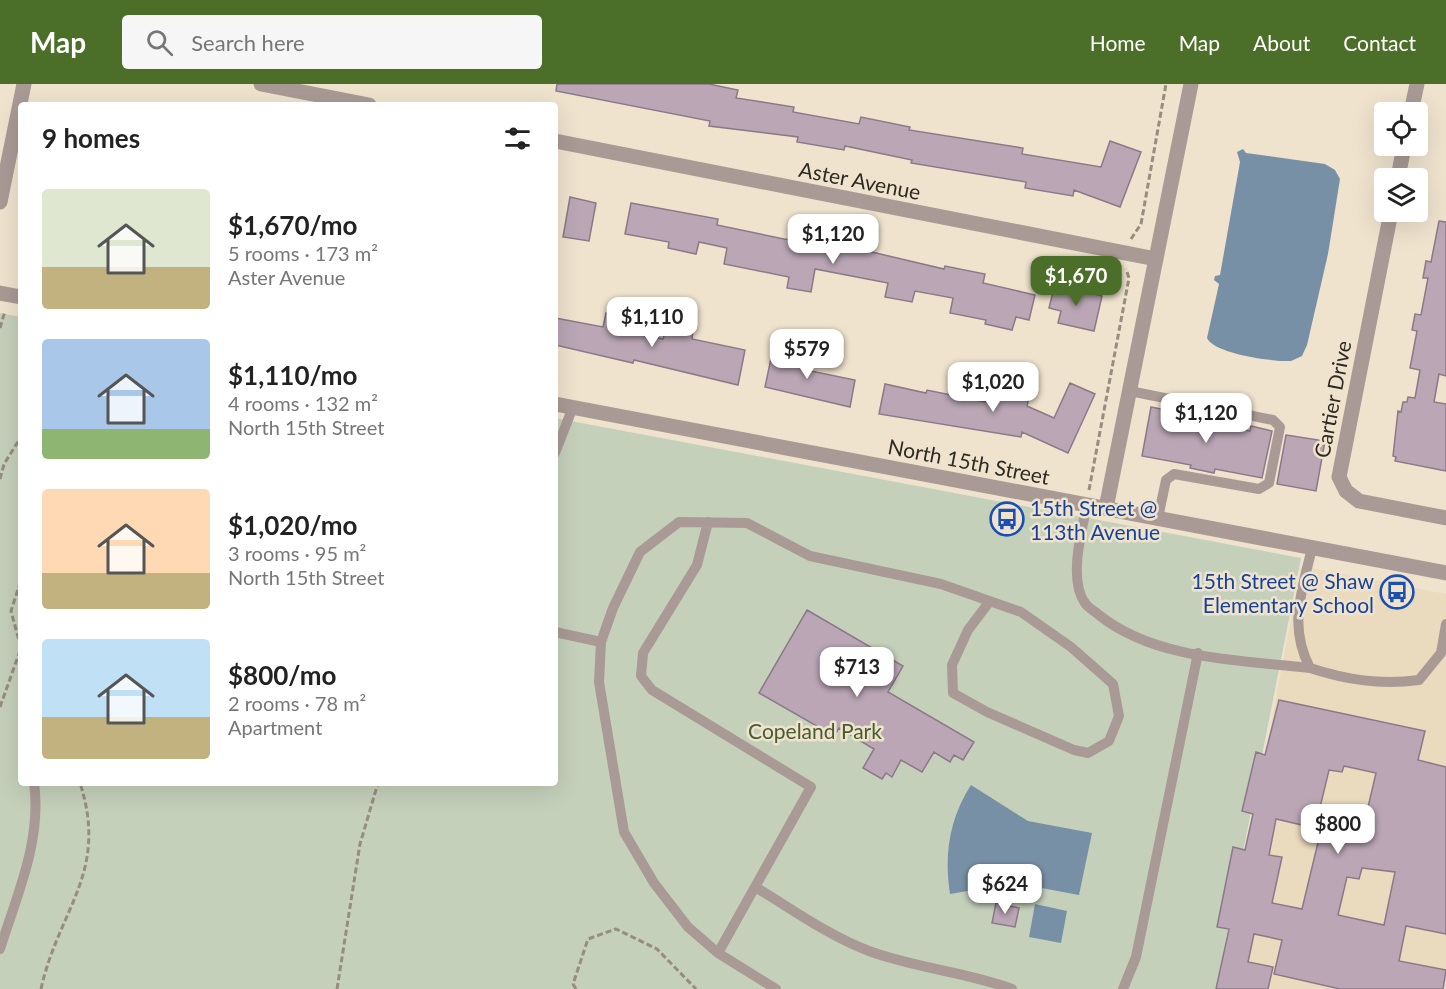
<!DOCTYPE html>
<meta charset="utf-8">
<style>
body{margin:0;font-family:Lato,sans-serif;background:#f6f6f6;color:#222;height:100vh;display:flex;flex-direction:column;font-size:22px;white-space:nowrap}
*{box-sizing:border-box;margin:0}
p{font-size:20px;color:#767676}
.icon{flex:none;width:33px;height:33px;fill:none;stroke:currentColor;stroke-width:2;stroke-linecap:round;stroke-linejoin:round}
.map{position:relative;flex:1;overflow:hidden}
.drawer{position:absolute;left:18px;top:18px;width:540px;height:684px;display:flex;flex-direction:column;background:#fff;border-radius:6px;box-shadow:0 6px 24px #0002}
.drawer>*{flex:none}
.buttons{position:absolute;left:1374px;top:18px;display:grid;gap:12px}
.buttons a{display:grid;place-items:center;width:54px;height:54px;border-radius:6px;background:#fff;box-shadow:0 6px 24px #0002;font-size:30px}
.price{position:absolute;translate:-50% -51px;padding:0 14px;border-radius:12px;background:#fff;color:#222;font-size:20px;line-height:39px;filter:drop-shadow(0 2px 3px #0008)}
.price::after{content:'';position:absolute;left:50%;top:36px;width:18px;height:14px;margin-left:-9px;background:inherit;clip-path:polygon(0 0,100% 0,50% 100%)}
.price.current{background:#4b6f28;color:#fff}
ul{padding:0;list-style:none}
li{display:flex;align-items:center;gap:18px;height:150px;padding:0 24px}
li span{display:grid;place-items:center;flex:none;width:168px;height:120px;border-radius:6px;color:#555}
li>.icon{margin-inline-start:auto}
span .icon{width:72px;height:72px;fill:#fffc;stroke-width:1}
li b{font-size:26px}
h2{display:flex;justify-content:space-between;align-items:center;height:72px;padding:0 24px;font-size:26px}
header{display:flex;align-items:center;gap:36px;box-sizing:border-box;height:84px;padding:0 30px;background:#4b6f28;color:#fff}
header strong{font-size:28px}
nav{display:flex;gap:33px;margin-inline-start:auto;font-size:21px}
.search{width:420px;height:54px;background:#f6f6f6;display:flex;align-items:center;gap:15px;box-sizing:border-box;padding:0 21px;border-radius:6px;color:#767676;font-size:22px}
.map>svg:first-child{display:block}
.built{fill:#eadabe}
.green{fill:#c5d0bb}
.water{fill:#7890a6}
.building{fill:#baa6b5;stroke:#8c7988;stroke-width:1.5;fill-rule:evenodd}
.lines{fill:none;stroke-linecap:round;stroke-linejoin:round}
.path{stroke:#958d7e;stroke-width:3;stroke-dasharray:6 3;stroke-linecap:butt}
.service{stroke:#a99a95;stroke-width:10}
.minor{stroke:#a99a95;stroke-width:15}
.tertiary{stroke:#a99a95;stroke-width:15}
.labels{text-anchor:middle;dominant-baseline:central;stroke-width:5;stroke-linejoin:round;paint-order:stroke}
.street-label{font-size:21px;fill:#2e2a22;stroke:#efe3ce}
.transit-label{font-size:21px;fill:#164399;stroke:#efe3ce;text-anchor:start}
.park-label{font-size:21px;fill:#465d30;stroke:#efe3ce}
</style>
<header>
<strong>Map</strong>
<div class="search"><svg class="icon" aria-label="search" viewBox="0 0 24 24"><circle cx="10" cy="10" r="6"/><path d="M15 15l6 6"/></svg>Search here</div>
<nav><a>Home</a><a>Map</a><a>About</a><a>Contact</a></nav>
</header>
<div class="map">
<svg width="1446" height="905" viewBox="0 0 1446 905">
<rect width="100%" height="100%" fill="#efe3ce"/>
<path class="built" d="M1301,482L1446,510V905H1221Z"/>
<path class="green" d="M0,229L21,233V699H555V334L1301,474L1216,905H0Z"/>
<path class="water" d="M1243,65L1246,69L1325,80L1335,86L1340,95L1328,170L1307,261L1302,272L1291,277C1274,278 1214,270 1207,254L1219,200L1214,196L1215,192L1220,191L1240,78L1237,68Z
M971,701L1028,737L1092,749L1079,811L1014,799L950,810C944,771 949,735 971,701Z
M1035,820L1067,827L1061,859L1029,853Z"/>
<path class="building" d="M557,0H709L738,6L736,14L794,23L793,28L859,40L861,33L910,43L909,46L1023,64L1022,70L1101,83L1110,57L1141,68L1120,123L1074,106L1073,112L1025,104L1026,98L911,79L912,76L845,62L844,66L797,58L798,53L709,42L710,37L556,7Z
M570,113L596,119L589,157L563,153Z
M631,119L718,135L717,141L784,155L841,164L842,161L944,185L945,182L985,190L983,199L1035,211L1029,236L1016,233L1012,246L985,240L986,236L950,229L953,214L915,207L912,218L885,213L888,199L815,185L811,208L787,204L789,193L724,180L727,164L699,158L696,170L668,164L669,158L625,150Z
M1439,137L1446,138V292L1439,290L1434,318L1446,320V387L1395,377L1396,373L1393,372L1398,327L1401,328L1403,318H1407L1408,313L1415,314L1420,286L1410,284L1417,247L1412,246L1415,230L1421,231L1428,194H1423L1426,177L1431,178Z
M1055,200L1102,212L1094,247L1058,239L1061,227L1049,224Z
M606,229L630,234L627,247L663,255L667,241L693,247L692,255L745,266L738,301L634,276L633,279L555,261V234L603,243Z
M773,265L804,271L801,285L855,296L850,323L765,303Z
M1070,299L1095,310L1068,369L1022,348L1021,353L879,330L885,300L926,309L927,306L985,318L988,305L1029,313L1027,322L1054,334Z
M1151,323L1176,328V331L1250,347L1251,342L1272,347L1262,394L1215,385L1214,389L1190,384L1191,381L1142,372Z
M1286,351L1325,357L1316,407L1277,400Z
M807,526L903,582L888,608L974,658L963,676L954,671L950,678L934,668L922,688L901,676L892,693L886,689L882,695L863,684L874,665L839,644L834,652L759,609Z
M1279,616L1425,647L1418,676L1446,683V850L1406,842L1399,877L1446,886L1443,905H1340L1274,890L1282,856L1254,850L1248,878L1273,883L1268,905H1216L1229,845L1217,843L1233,763L1245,766L1253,730L1242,727L1256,668L1265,671ZM1344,682L1376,689L1365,736H1363L1358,754L1321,746L1302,825L1272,819L1282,773L1269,771L1276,735L1315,744L1329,686L1342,688ZM1362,784L1395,788L1384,841L1338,831L1347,793L1359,795Z
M996,819L1019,824L1015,843L992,839Z"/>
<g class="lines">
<path class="path" d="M1131,155L1141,140L1166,0
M0,244L5,227
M0,395L4,380L21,353
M1089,406L1129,194L1126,185
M0,623L21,564L11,527L21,496
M41,905C59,824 109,789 80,699
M337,905L360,760L378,699
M576,905L573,900L588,855L616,845L657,865L696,905"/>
<path class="service" d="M1130,307L1273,336L1280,343L1269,399L1259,405L1174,390L1166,396L1158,434
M555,369L573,323
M1087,420C1082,446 1068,496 1085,519C1088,524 1095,527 1099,531C1155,576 1241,576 1310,584
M708,438L697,481L643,569L641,592L652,606L811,703L718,869
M1312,464C1302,507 1288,542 1310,584C1347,596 1380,601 1419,596L1441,569L1446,540
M555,548L601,558L613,524L640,468L679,438L747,439L810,472L941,500L1021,528L1071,563L1113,600L1119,632L1109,657L1088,669L1074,666L987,628L953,609L952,581L968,546L990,517
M601,558L599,598L624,748L654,799L688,843L718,869L776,905
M755,803C792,825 829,852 869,867C915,884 966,888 1012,905
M0,865C17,811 42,756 34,699
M1123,905L1136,873L1198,569"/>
<path class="minor" d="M261,0L369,21
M1411,28L1417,0
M555,57L1156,175
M1398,94L1404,62
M1391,128L1339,393L1346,407L1359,417L1446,434
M1106,424L1191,0"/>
<path class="tertiary" d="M0,118L24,0
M0,209L21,213
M555,320L1446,489"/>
</g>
<defs>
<g id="bus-ring" transform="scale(1.725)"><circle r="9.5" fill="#efe3ce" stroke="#1a4fb4" stroke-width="1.5"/><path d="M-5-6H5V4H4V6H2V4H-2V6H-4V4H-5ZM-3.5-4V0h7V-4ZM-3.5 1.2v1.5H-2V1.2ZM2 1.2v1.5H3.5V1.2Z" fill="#1a4fb4"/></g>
</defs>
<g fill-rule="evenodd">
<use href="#bus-ring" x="1007" y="435"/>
<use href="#bus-ring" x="1397" y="508"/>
</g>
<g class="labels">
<g class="street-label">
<text transform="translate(860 96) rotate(11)">Aster Avenue</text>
<text transform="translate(1332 315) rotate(-79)">Cartier Drive</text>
<text transform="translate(969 377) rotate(11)">North 15th Street</text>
</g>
<g class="transit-label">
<text x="1030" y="423">15th Street @<tspan x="1030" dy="24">113th Avenue</tspan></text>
<text x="1374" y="496" text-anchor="end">15th Street @ Shaw<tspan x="1374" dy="24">Elementary School</tspan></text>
</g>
<g class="park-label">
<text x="815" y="646">Copeland Park</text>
</g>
</g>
</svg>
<div class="buttons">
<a><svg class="icon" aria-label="locate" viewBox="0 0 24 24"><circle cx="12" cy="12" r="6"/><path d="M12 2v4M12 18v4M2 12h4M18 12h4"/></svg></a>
<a><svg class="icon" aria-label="layers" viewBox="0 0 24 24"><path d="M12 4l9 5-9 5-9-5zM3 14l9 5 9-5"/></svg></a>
</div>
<b class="price" style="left:833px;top:181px">$1,120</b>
<b class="price current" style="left:1076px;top:223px">$1,670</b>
<b class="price" style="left:652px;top:264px">$1,110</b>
<b class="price" style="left:807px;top:296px">$579</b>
<b class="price" style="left:993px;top:329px">$1,020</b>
<b class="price" style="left:1206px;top:360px">$1,120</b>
<b class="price" style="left:857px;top:614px">$713</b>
<b class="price" style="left:1338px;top:771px">$800</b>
<b class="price" style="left:1005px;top:831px">$624</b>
<section class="drawer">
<h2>9 homes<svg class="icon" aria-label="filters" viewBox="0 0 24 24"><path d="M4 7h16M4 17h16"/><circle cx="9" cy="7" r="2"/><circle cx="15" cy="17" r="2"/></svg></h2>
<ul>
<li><span style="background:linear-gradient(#dfe7d0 65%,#c2b280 0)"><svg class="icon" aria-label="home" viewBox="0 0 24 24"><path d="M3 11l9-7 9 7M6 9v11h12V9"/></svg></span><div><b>$1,670/mo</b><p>5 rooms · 173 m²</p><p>Aster Avenue</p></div></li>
<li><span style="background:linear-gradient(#a9c7e8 75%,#8fb573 0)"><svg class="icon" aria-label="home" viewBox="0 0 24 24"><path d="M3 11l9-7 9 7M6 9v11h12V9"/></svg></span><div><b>$1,110/mo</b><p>4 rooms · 132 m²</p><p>North 15th Street</p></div></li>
<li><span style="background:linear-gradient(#ffd9b3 70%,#c2b280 0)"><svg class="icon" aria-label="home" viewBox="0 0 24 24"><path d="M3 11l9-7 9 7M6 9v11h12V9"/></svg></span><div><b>$1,020/mo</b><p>3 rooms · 95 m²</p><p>North 15th Street</p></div></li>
<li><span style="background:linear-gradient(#bfe0f5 65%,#c2b280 0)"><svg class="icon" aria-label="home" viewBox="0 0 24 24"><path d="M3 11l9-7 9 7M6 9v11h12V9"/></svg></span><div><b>$800/mo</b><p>2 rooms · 78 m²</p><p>Apartment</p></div></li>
</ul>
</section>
</div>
